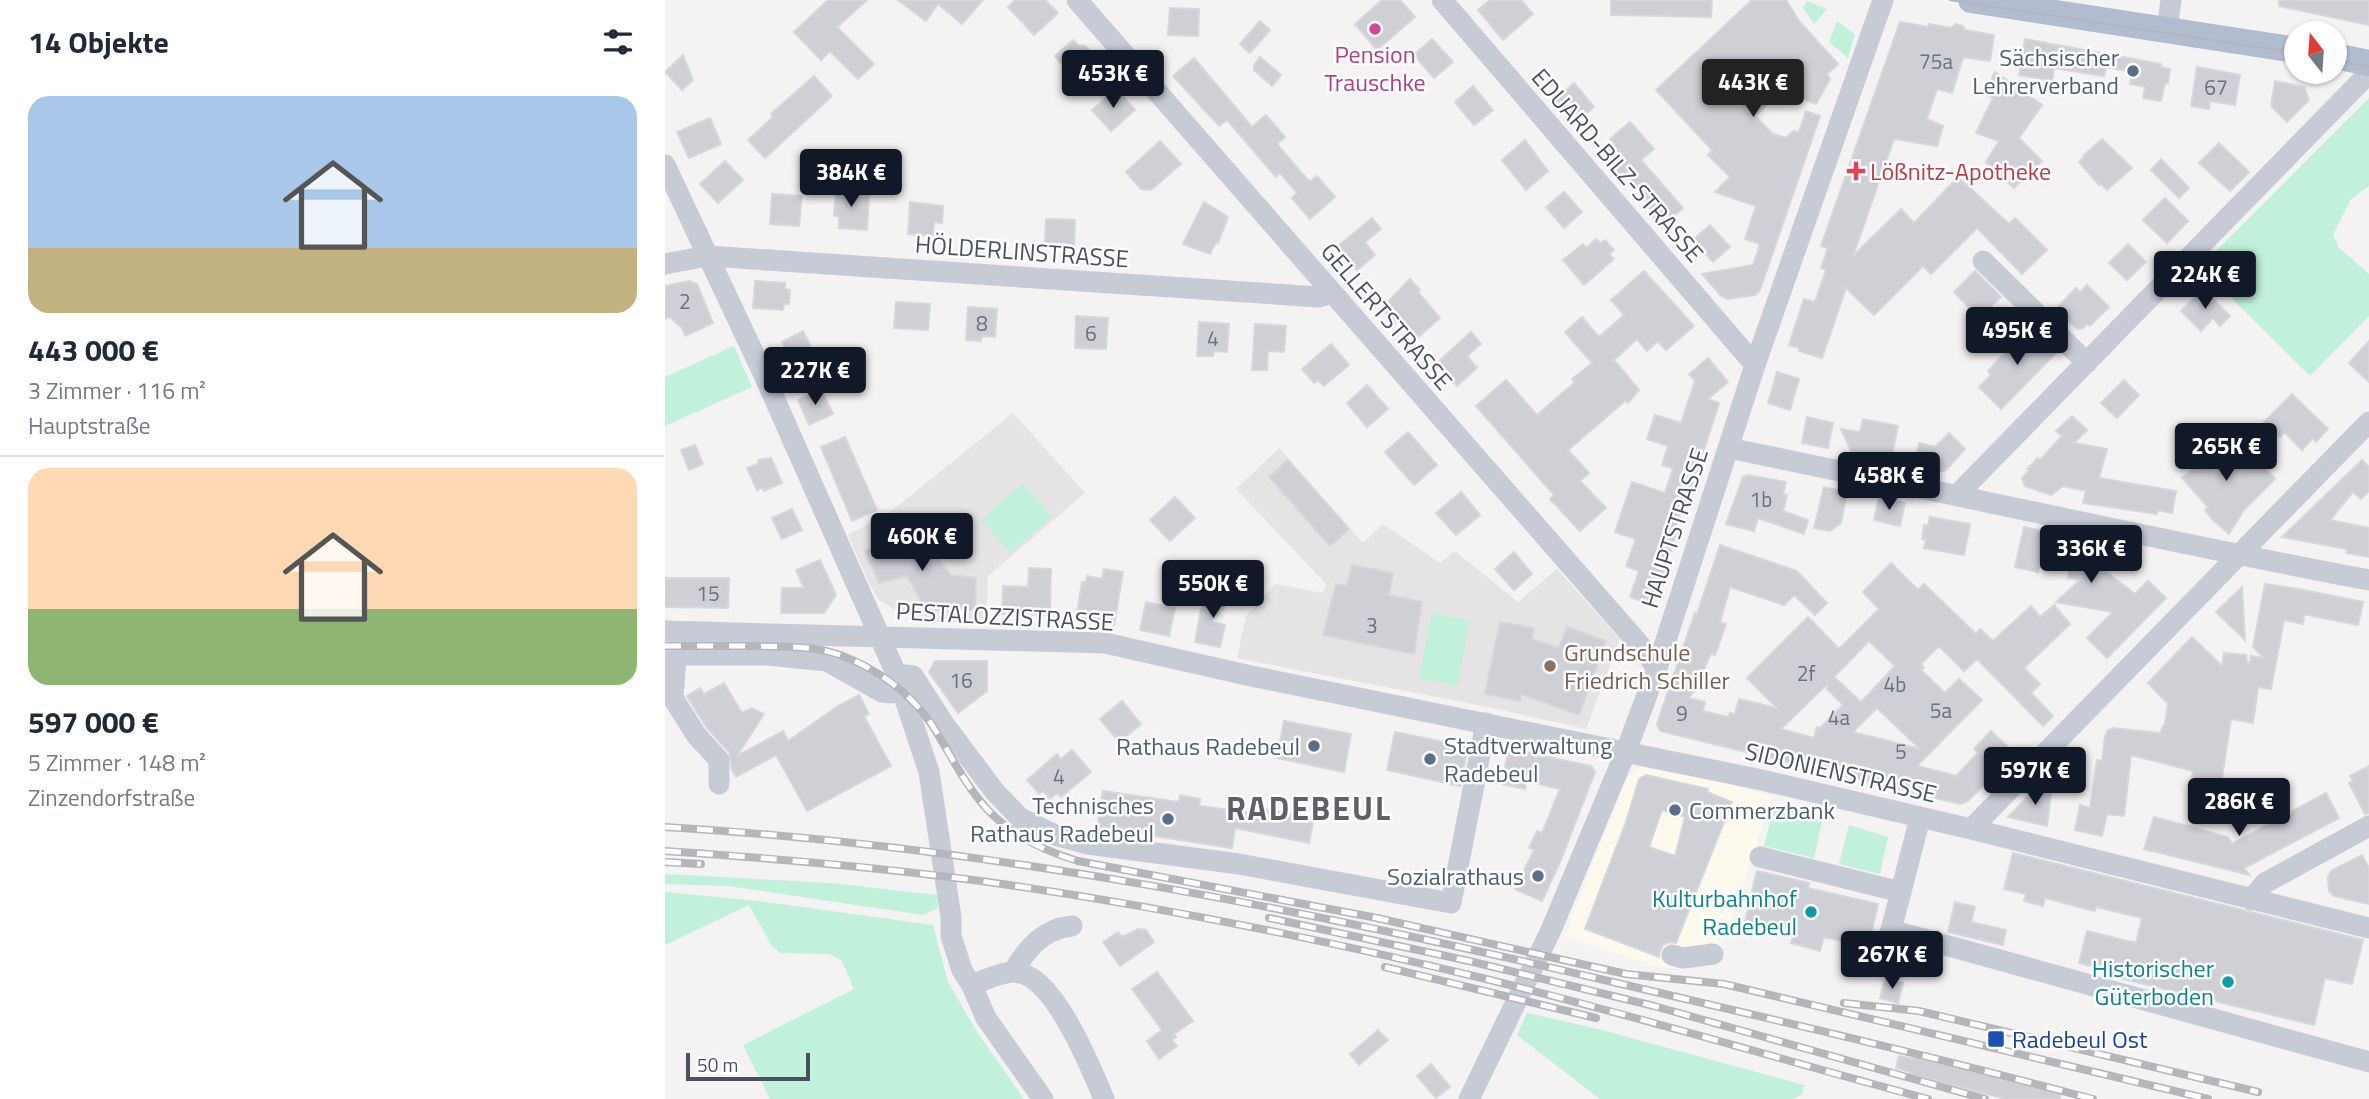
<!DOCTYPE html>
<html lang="de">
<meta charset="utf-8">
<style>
body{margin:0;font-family:"Titillium Web",sans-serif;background:#f6f6f7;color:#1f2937;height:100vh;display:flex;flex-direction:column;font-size:26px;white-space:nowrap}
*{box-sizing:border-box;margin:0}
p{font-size:23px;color:#747a83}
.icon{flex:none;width:38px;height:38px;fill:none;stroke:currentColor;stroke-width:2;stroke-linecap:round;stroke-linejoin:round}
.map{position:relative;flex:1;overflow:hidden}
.side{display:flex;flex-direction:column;background:#fff;width:665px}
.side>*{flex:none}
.needle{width:46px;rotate:343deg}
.controls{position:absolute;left:1619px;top:21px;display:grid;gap:14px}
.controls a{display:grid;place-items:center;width:63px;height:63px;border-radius:50%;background:#fff;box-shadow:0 2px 5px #0004;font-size:35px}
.scale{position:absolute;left:21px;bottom:18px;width:124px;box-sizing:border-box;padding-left:7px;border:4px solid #49515f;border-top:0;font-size:19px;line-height:24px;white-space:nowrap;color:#49515f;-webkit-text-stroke:5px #fff;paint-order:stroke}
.price{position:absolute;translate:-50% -60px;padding:0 16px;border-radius:7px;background:#111827;color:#fff;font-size:23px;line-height:46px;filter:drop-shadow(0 2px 4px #0008)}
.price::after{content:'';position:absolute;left:50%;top:42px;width:21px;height:16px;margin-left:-10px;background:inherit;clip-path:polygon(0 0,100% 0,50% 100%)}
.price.active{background:#222;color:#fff}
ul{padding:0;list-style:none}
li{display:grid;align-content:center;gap:14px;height:371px;padding:0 28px}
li+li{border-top:2px solid #e0e1e3}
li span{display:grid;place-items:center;height:217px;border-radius:21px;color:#555}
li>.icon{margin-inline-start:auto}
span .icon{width:126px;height:126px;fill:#fffc;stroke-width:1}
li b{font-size:30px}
h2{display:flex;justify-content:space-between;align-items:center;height:84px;padding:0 28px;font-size:30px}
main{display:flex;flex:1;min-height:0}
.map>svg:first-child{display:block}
.commercial{fill:#fdfaed}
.education{fill:#e5e3e4}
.green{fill:#c1f0db}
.building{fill:#ced0d6;stroke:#d6d7dd;stroke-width:2;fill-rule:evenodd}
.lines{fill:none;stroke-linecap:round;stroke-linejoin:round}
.minor{stroke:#c6cbd6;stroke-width:21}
.major{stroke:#b2bcd0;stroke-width:26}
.tram{stroke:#b4b6bc;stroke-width:2}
.rail-casing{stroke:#b4b6bc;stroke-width:8}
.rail{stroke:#fff;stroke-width:5;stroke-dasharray:16;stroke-linecap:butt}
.hotel-dot{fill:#d1479c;stroke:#fff;stroke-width:2.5}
.service-dot{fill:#5c6f8a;stroke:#fff;stroke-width:2.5}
.health-dot{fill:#e0444e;stroke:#fff;stroke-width:2.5}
.education-dot{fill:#8d6e63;stroke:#fff;stroke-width:2.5}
.culture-dot{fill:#0f9aa8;stroke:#fff;stroke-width:2.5}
.transit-dot{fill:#1a4fb4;stroke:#fff;stroke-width:2.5}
.labels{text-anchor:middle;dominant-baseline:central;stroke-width:5;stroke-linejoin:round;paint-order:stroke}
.number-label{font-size:21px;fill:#6a717d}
.hotel-label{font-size:24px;fill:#b23c85;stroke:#fff}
.service-label{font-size:24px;fill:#4e5e75;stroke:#fff;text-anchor:end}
.street-label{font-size:24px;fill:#49515f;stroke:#fff}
.health-label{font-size:24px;fill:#be3a42;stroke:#fff;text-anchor:start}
.education-label{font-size:24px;fill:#785e54;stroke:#fff;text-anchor:start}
.culture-label{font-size:24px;fill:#0d838f;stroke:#fff;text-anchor:end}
.transit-label{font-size:24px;fill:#164399;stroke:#fff;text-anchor:start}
.district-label{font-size:32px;font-weight:bold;letter-spacing:2px;fill:#5e6067;stroke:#fff}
</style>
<main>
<section class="side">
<h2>14 Objekte<svg class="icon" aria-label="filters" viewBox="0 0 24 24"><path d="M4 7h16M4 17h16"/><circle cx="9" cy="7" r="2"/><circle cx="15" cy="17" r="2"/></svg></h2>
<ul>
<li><span style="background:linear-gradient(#a9c7e8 70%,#c2b280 0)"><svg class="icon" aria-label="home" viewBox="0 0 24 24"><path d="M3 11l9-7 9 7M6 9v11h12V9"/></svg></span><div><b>443 000 €</b><p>3 Zimmer · 116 m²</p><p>Hauptstraße</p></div></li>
<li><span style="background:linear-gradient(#ffd9b3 65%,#8fb573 0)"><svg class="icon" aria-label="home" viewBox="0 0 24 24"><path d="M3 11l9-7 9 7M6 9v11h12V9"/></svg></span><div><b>597 000 €</b><p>5 Zimmer · 148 m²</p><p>Zinzendorfstraße</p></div></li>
</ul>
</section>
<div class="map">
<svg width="1704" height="1099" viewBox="0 0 1704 1099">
<rect width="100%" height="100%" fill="#f4f2f2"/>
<path class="commercial" d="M983,762L1107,796L1069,914L1047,965L995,967L899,936L963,776Z"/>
<path class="education" d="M348,413L420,493L323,576L321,622H270L235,613L213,599L204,583L183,535L224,513Z
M614,448L698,543L718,524L775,563L790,551L853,602L892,569L955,639L921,729L818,706L572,658L581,616L610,584L658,593L661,584L571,489Z"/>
<path class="green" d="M1142,1L1162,9L1149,24L1138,8Z
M1172,21L1190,34L1183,58L1164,42Z
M1704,98V186L1686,199L1668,235L1674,248L1704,274V316L1645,376L1535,267Z
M69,346L87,387L0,426V377Z
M358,483L387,517L345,553L316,520Z
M767,613L805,621L792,686L754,678Z
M1109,806L1158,818L1149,858L1099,846Z
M1184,825L1223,837L1215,874L1174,864Z
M0,874L166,883L272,895L273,908L258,915L63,886L0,884Z
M0,892L93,901L268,925L283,982L312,1032L359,1099H105L78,1045L189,989L177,961L164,954L115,953L107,946L84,905L0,945Z
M862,1013L933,1029L1139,1085L1137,1094L1129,1099H935L852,1035Z"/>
<path class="building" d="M163,0H202L172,27L209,64L193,79L165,51L156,60L129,32Z
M233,0H318L297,24L273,4L261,21Z
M350,0H380L393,13L369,35L343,7Z
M717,0H735L750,17L712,50L690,24Z
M825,0H856L868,14L838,40L813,10Z
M946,0H1047L1046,17L946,15Z
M1087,0H1121L1134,21L1173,64L1162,74L1165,79L1151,104L1116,91L1090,116L1108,134L1121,138L1128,131L1134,132L1141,111L1155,116L1095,290L1090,295L1063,299L1056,296L1037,274L1088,265L1095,244L1080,239L1091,206L1050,192L1065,177L1043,155L1047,150L991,90Z
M1614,0H1704V25L1614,6Z
M505,8L534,9L533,36L503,35Z
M595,21L605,30L585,53L575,44Z
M1235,22L1263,27L1264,24L1286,28L1291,24L1298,26L1300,30L1329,35L1325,61L1298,57L1287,93L1272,89L1262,119L1278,126L1272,146L1229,139L1188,256L1236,209L1249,223L1293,177L1344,224L1350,218L1382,250L1357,274L1312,228L1266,274L1258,266L1209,315L1181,288L1157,358L1134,351V348L1124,345L1139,299L1150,302L1161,270L1156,268L1163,248L1156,246Z
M767,39L788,62L769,78L749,55Z
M1360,39L1496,64V67L1505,69L1503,83H1500L1496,101L1478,98L1480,87L1465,84L1467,72L1441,67L1439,76L1389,68L1387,81L1354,75Z
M408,40L413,45L420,46L424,50V58L429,63L410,80L390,56Z
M18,55L28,80L17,90L0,72Z
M595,57L616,75L607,86L589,70V65Z
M529,58L587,127L601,115L620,137L612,144L641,178L646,181L652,176L670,197L645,219L627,198L632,193L615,173L611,177L562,120L554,126L508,76Z
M1532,67L1575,75L1570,105L1545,101L1544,109L1526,106Z
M1330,72L1377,105L1354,138L1377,161L1349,188L1321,162L1334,141L1311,133L1328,98L1319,94Z
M149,76L167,96L100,158L83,140L108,117L106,114Z
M1610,81L1639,87L1644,100L1622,122L1606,106Z
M909,83L929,107L910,123L890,100Z
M808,86L828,110L809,125L790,102Z
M451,89L470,110L446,131L427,110Z
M45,118L56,144L24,158L12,132Z
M965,122L989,149L976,160L1018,208L997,227L985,213L987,211L980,203L983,200L959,173L954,177L944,165L947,163L939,153L950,144L945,139Z
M1437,139L1467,168L1442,190L1435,183L1434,185L1414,162L1420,156L1419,155Z
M860,140L883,171L861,190L837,160Z
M495,141L516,164L486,190L476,189L461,172Z
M1554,143L1584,172L1565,191L1534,163Z
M1496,159L1524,188L1514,198L1486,170Z
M60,161L78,180L53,203L35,184Z
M171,187L187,188L186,195L204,196L202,230L174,228V216H169Z
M899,192L917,212L899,228L881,207Z
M107,194L137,196L134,226L105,224Z
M1500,198L1523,221L1502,243L1478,220Z
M245,202L278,206L277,223L269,222L268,236L243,234Z
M539,202L563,217L553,243L551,242L545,254L518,244Z
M707,218L716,229L700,242L710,255L692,270L672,247Z
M381,219L410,220L409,245L380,243Z
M1045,225L1065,247L1048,262L1028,240Z
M931,239L936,243L940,240L949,250L944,254L949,259L919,285L898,260L918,244L921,248Z
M1463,244L1481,262L1462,280L1444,263Z
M979,271L1029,326L1001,350L993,341L982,351L972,339L949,360L974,390L963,403L960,401L903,450L924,473L915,481L941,508L915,531L885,499L889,495L811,406L841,380L872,415L910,382L907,379L927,363L900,332L917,317L934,337L959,315L946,300Z
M1310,271L1336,297L1314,318L1289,292Z
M745,279L755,290L753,292L775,318L752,338L735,318L730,323L719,311L720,305Z
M24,281L32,284L48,323L20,336L17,328L5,317L0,319V286Z
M90,281L120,283V289L125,290L124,304H119L118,310L88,308Z
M1422,285L1444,307L1425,326L1422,324L1417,329H1412L1391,309L1411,288L1415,292Z
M1538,289L1565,316L1555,326L1548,318L1536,331L1516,311Z
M231,302L265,304L263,330L229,328Z
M303,307L332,309L330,337L317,336L316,341L301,340Z
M411,316L443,318L441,349L410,348Z
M534,322L564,324L562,352L549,351L548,356H532Z
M590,324L621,326L619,352L603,351L602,370H587Z
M1365,326L1392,352L1336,409L1314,387L1326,375L1323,371Z
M138,331L153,360L132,371L117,342Z
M806,332L816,344L802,356L812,368L792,386L772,363Z
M1704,341V382L1684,363Z
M666,344L684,365L659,386L653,380L649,383L637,369Z
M1043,358L1063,382L1043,399L1054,403L1019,512L1016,511L1011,529L1013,530L987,605L965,597L974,571L961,566L971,539L950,532L967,482L1000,493L1008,468L997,465L1003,446L982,439L990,415L1016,423L1030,381L1024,374Z
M1112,372L1134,379L1125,410L1103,403Z
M1459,380L1474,395L1452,418L1436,403Z
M702,385L723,409L702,427L682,403Z
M156,389L168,414L144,425L133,400Z
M1627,394L1663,429L1651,442L1648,438L1637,450L1619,432L1615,437L1599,422Z
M1407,416L1422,430L1409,443L1442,449L1434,478L1511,491L1507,513L1493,510L1492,514L1418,503L1421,491L1398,486L1386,495L1360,486L1357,478L1364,471L1362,469L1373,458L1375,460L1397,436L1391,431Z
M1142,417L1168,423L1163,448L1137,443Z
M1198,419L1233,426L1226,461L1197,455L1190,460L1176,429L1195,432Z
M743,432L772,465L749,485L720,452Z
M1284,433L1300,449L1281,470L1274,472L1250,466L1254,443L1270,447Z
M180,437L212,510L187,521L156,447Z
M1536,437L1567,465L1581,450L1610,479L1578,511L1564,534L1547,519L1540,510L1543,507L1517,478L1534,465L1522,450Z
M30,445L38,464L24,470L16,450Z
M106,458L117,483L99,491L97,487L92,490L82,468L93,464V460Z
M623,460L684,529L665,546L604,477Z
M1697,460L1704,467V491L1696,499L1688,492L1665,520L1704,528V557L1681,553L1682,549L1617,537Z
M1083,475L1121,482L1118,494L1122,495L1118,511L1143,520L1139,534L1093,518L1089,531L1061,524L1078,477Z
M1159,487L1182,492L1176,523L1165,531L1149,528Z
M796,492L815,515L791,535L771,513Z
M510,497L530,518L505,541L485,520Z
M1214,497L1240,503L1235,526L1209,520Z
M127,509L137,530L117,539L107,518Z
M1265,517L1305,524L1299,555L1259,548L1261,539H1257L1259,525L1263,526Z
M247,524L286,575L311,578L310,610H261L242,576L214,583L200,551L226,541Z
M1359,527L1439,545L1435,567L1470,594L1483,581L1501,598L1442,658L1422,638L1448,612L1391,602L1415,580L1403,578L1405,567L1375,561L1373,572L1350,567Z
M1055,545L1132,571L1162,603L1150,615L1129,595L1119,605L1065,587L1055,622L1061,624L1050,655L1046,653L1036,676L1038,682L1023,698L1040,702L1038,711L1063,717L1065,713L1070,714L1074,699L1112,708L1082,678L1143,617L1174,649L1214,609L1198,592L1226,563L1253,590L1259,584L1311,634L1315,629L1328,641L1366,606L1375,617L1389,605L1405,624L1359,668L1375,684L1366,693L1388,716L1378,726L1312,659L1299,671L1274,646L1256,664L1259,668L1256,670L1280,693L1294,679L1317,700L1252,766L1291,776L1313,753L1309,749L1326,731L1350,754L1303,801L1295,804L995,731L992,724L1030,613L1032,614ZM1204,641L1230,666L1196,702L1169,677ZM1163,683L1162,689L1178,705L1155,728L1152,727L1149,738L1116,729ZM1212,708L1255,749L1188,732Z
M849,552L867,574L849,590L830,569Z
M155,560L171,595L159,613H116L117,588H139L131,570Z
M687,565L728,573L724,595L757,602L749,654L658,635L671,584L682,586Z
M364,568L386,569L385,615L337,614L338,586L363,587Z
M439,569L458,572L449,625L411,619L417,582H421L422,576L437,579Z
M0,578H64L63,608L0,607Z
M1600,584L1634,589L1698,602L1693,625L1643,615H1639L1638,624L1619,620L1606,689L1593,687L1588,723L1566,719L1555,791L1526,786L1528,771L1466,755L1459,816L1442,814L1437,836L1410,830L1415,805L1425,808L1432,760L1437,761L1440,736L1443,730L1448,728L1495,733L1500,723L1503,704L1483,683L1527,637L1557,666L1559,653L1581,655L1582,662L1585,663L1586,656L1599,658L1588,647Z
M568,585L574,591L546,622L560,625L555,647L530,642L536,609L545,601L547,604Z
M1577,587L1580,640L1551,612Z
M481,602L510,608L504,636L475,630Z
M835,622L869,628L867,639L894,648L902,627L941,641L914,715L856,694L855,701L820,694Z
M270,661H322V691L293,713L264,672Z
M59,683L77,713L87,708L99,714L72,756L118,731L123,741L173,706L194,695L204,714L199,716L226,766L142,811L111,755L71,777L67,770L64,752L42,728L22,696L35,688L39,694Z
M457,701L476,724L454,742L435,719Z
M619,721L686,734L679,772L612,758Z
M730,732L803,747L795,786L722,770Z
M844,749L926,766L930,772L895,862L877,901L850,889L869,850L864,848L872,831L877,833L895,789L862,781L860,789L836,784Z
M407,750L426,772L396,797L392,793L385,799L378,791L374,794L362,780L392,754L396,759Z
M1704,766V813L1700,814L1684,783L1688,781L1685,776Z
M981,775L1043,789L1042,792L1067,802L1011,943L1004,942L998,945L995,951L994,957L920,929L961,822L974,779ZM997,810L1020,817L1010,856L984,847Z
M1375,784L1386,794L1382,826L1343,817Z
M438,791L514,802L515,795L535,799L534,806L588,813L589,807L649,818L644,843L570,828L567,848L432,827Z
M1661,793L1674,818L1579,868L1584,875L1479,849L1489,817L1563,837L1567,844Z
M1348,853L1698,940L1687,984L1660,978L1649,1025L1454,978L1455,973L1414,963L1422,931L1471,943L1477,918L1431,907L1430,911L1380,898L1378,906L1359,901L1361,894L1339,889Z
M1697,855L1704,868V904L1669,896L1664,891L1663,877L1666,871Z
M1092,871L1144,883L1143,888L1213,904L1203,947L1159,937L1155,951L1126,943L1129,932L1080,921Z
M1290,902L1310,907L1306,922L1341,930L1338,945L1283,932Z
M473,929L481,930L489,942L455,966L438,942L453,932L457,937Z
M492,972L528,1021L509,1034L511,1037L507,1040L512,1046L494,1059L482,1041L497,1030L467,989Z
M1220,979L1238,983L1233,1003L1215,998Z
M713,1030L723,1040L694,1065L685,1054Z
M1234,1056L1249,1059L1250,1057L1395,1094V1099H1341L1245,1074V1072L1231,1068Z
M766,1064L785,1087L771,1098L752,1076Z"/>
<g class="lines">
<path class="minor" d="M412,0L975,645L992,668
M777,0L1090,365
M1502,31L1506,0
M0,165L99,375L233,678L264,772L286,917V936L297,970L307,986L321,1018L378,1099
M1318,261L1422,363
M0,264L43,256L654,297L667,293
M1063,448C1277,491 1490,540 1704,580
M1293,494L1704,73
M0,631L440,643L586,676L1097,780L1306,829L1704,928
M0,655H102L162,661L217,692L226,693L237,691
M11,655L8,698L32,736L54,760V784
M233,678L240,675L248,676L279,724L330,792L355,818L390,835L423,844L574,864L786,903L821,723
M1306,829L1704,422
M1095,857L1236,892
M1586,900L1600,883L1704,826
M1226,930L1704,1062
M1219,946L1226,930L1255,818
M1007,955L1018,958L1048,954
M348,972C362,948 378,929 407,926
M307,986C317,980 336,973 348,972C388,971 426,1068 439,1099
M804,1099L886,930L961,751L992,668L1090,365L1218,0"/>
<path class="major" d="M1306,0L1631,50
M1670,56L1704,63"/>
<path class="tram" d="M1285,0L1631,53
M1670,60L1704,67"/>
<g class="rail-casing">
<path id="rail" d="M0,646C28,646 57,646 85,646C115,647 146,645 175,655C211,668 246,693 267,725C285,753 299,784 322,809C347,836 379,851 413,861L712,918L961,974L1059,984L1543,1099
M0,827C322,846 638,909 952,983C1111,1020 1270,1057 1428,1099
M0,851C105,858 211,867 316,881C487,905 657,939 825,980C972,1016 1117,1060 1263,1099
M0,862L36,864
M604,918L804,961L989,1006L1320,1099
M720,967L931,1018
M1179,1003L1254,1011L1593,1092"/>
</g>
<use href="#rail" class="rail"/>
</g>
<circle class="hotel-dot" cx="710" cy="29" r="7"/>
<g class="service-dot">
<circle cx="1468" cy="71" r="7"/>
<circle cx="649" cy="746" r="7"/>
<circle cx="765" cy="759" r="7"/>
<circle cx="1010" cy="810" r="7"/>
<circle cx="503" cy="819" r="7"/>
<circle cx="873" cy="876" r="7"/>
</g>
<path class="health-dot" d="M1187.5 160.5h7v7h7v7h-7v7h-7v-7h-7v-7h7z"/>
<circle class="education-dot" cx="885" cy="666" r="7"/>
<g class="culture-dot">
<circle cx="1146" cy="912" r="7"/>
<circle cx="1563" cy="982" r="7"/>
</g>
<rect class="transit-dot" x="1322" y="1030" width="18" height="18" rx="3.5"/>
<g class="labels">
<g class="number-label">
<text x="1271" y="61">75a</text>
<text x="1551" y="87">67</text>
<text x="20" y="301">2</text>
<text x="317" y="323">8</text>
<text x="426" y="333">6</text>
<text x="548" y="338">4</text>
<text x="1096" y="499">1b</text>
<text x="43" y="593">15</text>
<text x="707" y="625">3</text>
<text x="1141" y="673">2f</text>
<text x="296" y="680">16</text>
<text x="1230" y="684">4b</text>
<text x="1276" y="710">5a</text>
<text x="1017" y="713">9</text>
<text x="1174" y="717">4a</text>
<text x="1236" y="751">5</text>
<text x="394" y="776">4</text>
</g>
<g class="hotel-label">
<text x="710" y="54">Pension<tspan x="710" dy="28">Trauschke</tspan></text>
</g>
<g class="service-label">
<text x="1454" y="57">Sächsischer<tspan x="1454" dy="28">Lehrerverband</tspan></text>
<text x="779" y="745" text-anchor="start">Stadtverwaltung<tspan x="779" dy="28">Radebeul</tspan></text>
<text x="635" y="746">Rathaus Radebeul</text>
<text x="489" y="805">Technisches<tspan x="489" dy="28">Rathaus Radebeul</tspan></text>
<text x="1024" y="810" text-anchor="start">Commerzbank</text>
<text x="859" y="876">Sozialrathaus</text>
</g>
<g class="street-label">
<text transform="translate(953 165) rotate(49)">EDUARD-BILZ-STRASSE</text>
<text transform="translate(357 251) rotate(4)">HÖLDERLINSTRASSE</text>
<text transform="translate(722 316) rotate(49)">GELLERTSTRASSE</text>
<text transform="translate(1009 528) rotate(-72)">HAUPTSTRASSE</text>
<text transform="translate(340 616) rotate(3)">PESTALOZZISTRASSE</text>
<text transform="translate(1176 772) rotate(13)">SIDONIENSTRASSE</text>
</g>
<g class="health-label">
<text x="1205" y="171">Lößnitz-Apotheke</text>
</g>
<g class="education-label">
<text x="899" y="652">Grundschule<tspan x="899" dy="28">Friedrich Schiller</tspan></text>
</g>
<g class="culture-label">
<text x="1132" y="898">Kulturbahnhof<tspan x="1132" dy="28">Radebeul</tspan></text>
<text x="1549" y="968">Historischer<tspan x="1549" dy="28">Güterboden</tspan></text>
</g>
<g class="transit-label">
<text x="1347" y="1039">Radebeul Ost</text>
</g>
<g class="district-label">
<text x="644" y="808">RADEBEUL</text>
</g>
</g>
</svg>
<div class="controls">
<a><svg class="needle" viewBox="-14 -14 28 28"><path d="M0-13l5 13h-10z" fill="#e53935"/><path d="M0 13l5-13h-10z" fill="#747a83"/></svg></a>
</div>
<div class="scale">50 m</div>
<b class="price" style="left:448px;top:110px">453K €</b>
<b class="price active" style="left:1088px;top:119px">443K €</b>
<b class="price" style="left:186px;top:209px">384K €</b>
<b class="price" style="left:1540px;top:311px">224K €</b>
<b class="price" style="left:1352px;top:367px">495K €</b>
<b class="price" style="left:150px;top:407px">227K €</b>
<b class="price" style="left:1561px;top:483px">265K €</b>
<b class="price" style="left:1224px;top:512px">458K €</b>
<b class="price" style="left:257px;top:573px">460K €</b>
<b class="price" style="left:1426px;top:585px">336K €</b>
<b class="price" style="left:548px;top:620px">550K €</b>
<b class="price" style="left:1370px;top:807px">597K €</b>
<b class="price" style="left:1574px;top:838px">286K €</b>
<b class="price" style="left:1227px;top:991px">267K €</b>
</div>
</main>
